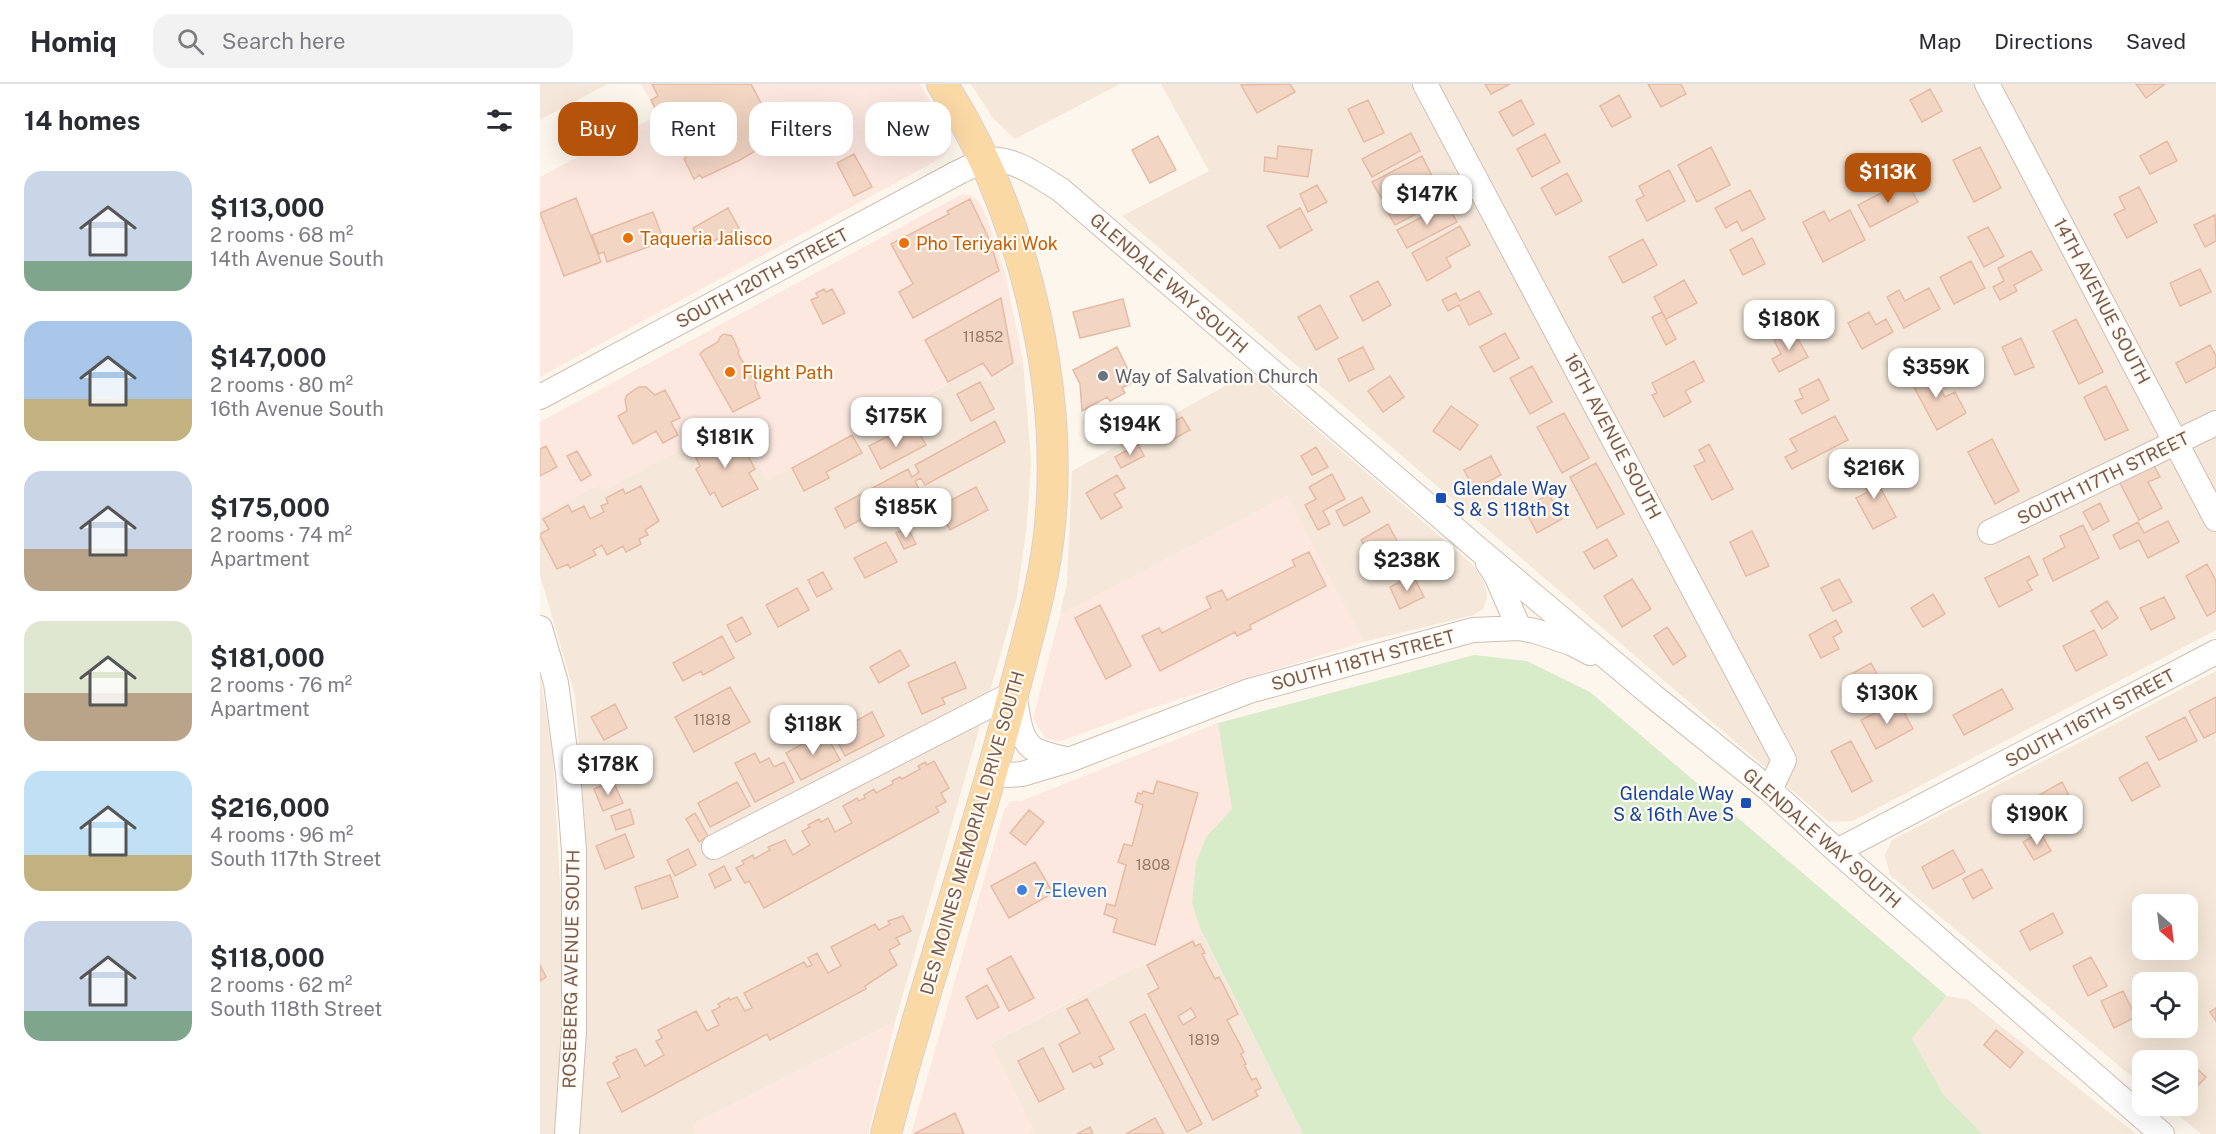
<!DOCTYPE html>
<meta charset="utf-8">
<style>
body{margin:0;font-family:"Public Sans",sans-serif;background:#f2f2f3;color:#2b2b33;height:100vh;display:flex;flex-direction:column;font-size:22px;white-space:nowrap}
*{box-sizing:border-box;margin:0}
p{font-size:20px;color:#7c7c81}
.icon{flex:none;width:33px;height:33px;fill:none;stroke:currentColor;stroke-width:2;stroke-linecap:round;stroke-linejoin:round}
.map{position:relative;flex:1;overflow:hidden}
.panel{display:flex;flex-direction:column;background:#fff;width:540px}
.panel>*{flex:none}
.guide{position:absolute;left:18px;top:18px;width:570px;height:54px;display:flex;gap:12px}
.needle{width:39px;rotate:152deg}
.buttons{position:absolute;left:1592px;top:810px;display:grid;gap:12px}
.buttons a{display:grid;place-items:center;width:66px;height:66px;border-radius:12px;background:#fff;box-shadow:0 6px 24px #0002;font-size:30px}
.price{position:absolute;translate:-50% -51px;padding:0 14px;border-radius:12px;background:#fff;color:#222;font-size:20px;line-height:39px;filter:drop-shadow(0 2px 3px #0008)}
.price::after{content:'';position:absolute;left:50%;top:36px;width:18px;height:14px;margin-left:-9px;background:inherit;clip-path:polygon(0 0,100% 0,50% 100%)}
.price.current{background:#b45309;color:#fff}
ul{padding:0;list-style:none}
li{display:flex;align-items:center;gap:18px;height:150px;padding:0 24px}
li span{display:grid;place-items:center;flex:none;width:168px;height:120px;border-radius:18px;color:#555}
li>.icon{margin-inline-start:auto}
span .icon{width:72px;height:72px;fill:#fffc;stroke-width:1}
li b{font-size:26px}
h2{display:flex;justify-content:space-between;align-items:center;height:72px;padding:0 24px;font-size:26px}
.chip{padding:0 21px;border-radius:18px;background:#fff;box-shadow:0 6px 24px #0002;font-size:21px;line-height:54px}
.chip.current{background:#b45309;color:#fff}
header{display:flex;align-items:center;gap:36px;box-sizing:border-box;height:84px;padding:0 30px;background:#fff;border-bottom:2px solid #e1e1e2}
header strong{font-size:28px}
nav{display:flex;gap:33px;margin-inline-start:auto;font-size:21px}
.search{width:420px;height:54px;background:#f2f2f3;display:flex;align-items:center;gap:15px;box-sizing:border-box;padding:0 21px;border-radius:18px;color:#7c7c81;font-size:22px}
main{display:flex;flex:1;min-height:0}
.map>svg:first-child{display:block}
.residential{fill:#f5e8da;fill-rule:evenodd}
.commercial{fill:#fde8e0}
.green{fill:#d8ecc9}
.building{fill:#f3d5c3;stroke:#e6bba3;stroke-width:1.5;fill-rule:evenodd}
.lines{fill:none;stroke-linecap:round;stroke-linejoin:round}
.minor-casing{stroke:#d1beb0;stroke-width:26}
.major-casing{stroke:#dad1cd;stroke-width:32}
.minor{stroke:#fff;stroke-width:24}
.major{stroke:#fbd9a5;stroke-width:30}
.food-dot{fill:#e8710a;stroke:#fffaf3;stroke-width:2}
.worship-dot{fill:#6b7280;stroke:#fffaf3;stroke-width:2}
.transit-dot{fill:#1a4fb4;stroke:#fffaf3;stroke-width:2}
.shop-dot{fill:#3f7fe0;stroke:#fffaf3;stroke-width:2}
.labels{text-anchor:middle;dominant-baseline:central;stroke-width:4.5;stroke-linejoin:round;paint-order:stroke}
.number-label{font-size:15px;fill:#987a6a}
.food-label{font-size:18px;fill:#c56008;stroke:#fffaf3;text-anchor:start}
.street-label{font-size:18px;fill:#7a5c4d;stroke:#fffaf3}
.worship-label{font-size:18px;fill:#5b616d;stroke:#fffaf3;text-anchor:start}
.transit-label{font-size:18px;fill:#164399;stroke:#fffaf3;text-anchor:start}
.shop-label{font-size:18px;fill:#366cbe;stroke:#fffaf3;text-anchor:start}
</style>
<header>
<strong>Homiq</strong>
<div class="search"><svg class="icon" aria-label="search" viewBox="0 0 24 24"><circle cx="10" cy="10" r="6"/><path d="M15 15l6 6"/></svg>Search here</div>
<nav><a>Map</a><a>Directions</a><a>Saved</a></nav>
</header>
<main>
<section class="panel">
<h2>14 homes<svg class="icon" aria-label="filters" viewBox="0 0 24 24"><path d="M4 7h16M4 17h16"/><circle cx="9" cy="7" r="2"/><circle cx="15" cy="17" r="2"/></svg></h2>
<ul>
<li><span style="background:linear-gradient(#c9d6e8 75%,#7fa58c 0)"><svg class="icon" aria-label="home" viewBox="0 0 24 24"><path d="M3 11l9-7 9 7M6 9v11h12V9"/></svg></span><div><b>$113,000</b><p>2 rooms · 68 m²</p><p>14th Avenue South</p></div></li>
<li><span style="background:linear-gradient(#a9c7e8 65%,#c2b280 0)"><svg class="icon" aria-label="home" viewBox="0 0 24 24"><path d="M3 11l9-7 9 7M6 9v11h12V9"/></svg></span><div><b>$147,000</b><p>2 rooms · 80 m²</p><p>16th Avenue South</p></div></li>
<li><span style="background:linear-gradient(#c9d6e8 65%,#b9a48a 0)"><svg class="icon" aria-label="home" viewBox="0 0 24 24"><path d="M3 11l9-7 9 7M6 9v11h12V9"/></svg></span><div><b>$175,000</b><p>2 rooms · 74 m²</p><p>Apartment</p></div></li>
<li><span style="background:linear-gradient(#dfe7d0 60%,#b9a48a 0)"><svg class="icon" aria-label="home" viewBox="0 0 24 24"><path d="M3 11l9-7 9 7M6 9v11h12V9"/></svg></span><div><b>$181,000</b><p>2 rooms · 76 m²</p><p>Apartment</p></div></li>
<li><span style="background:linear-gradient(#bfe0f5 70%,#c2b280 0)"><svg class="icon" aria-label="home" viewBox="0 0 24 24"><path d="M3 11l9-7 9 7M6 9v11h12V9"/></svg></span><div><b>$216,000</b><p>4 rooms · 96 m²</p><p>South 117th Street</p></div></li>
<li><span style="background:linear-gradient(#c9d6e8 75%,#7fa58c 0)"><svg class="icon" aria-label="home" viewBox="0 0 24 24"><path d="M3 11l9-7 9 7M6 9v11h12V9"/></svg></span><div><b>$118,000</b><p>2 rooms · 62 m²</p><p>South 118th Street</p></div></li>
</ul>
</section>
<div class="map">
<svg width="1676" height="1050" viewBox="0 0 1676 1050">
<rect width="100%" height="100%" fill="#fdf6ec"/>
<path class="residential" d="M0,0H68L0,36Z
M431,0H580L475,55L452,33Z
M621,0H1676V546L1313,737L1289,738L582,132L669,87Z
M483,277L491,377L487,439L477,513L355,938L154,1040V1050H36L45,862V737L35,611L0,491V432L59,400L63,407L195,336L227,396L441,282L448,296Z
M710,288L933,481L944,498L947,511L944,524L934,531L823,558L747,412L520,531L527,498L532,387Z
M1676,587V1050H1661L1627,1022H1647V976H1602V1001L1350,791L1345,771L1352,756ZM1602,820H1647V866H1602ZM1602,898H1647V944H1602Z
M0,590L13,675L22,835L25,931L16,1050H0Z
M662,849L763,1050H487L493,1046L450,960Z
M1407,912L1427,915L1596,1050H1443L1403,1010L1372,954Z"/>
<path class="commercial" d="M101,0H380L407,46L410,55L409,66L403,73L0,293V93L118,31Z
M422,110L431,111L440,119L448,136L465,189L483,277L448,296L440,282L227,396L195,337L63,407L59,401L0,432V338Z
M747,411L823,558L611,624L521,657L506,655L493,635L520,531Z
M678,639L693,725L666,753L660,844L662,849L451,959L494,1046L487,1050H371L464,726L471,717H481Z
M355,938L328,1050H154V1040Z"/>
<path class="green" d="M934,571L987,577L1050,608L1407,912L1372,954L1403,1010L1443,1050H763L660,844L652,819L656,779L666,753L692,725L678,639Z"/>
<path class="building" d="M112,0H211L239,53L200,76L162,94L160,91L154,95L144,75L146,74L122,31L119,32L111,16L118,12Z
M750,0L755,8L717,29L701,1Z
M945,0H970L951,10Z
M1108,0H1141L1146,10L1121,23Z
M1596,0H1625L1606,14Z
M1390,5L1402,27L1382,38L1370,16Z
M1079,11L1091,33L1072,43L1060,22Z
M828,16L844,49L824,58L808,25Z
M981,16L994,40L973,52L959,28Z
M871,49L880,67L832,93L822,75Z
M1005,50L1020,78L992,93L977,65Z
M618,52L636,86L610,99L592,66Z
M1627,57L1637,77L1610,90L1600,72Z
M738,62L772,66L768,93L724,87L725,73L737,75Z
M1171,63L1190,101L1157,118L1138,81Z
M1440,63L1461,104L1434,118L1413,76Z
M314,70L332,103L314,112L297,79Z
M882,72L892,92L843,117L832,98Z
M1129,86L1145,117L1107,137L1096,116L1104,112L1099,102Z
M1027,89L1042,117L1016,131L1001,104Z
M894,95L905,115L855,141L844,121Z
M1366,96L1378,118L1330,143L1318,121Z
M777,101L787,118L768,128L760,110Z
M1599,103L1617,138L1587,154L1574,130L1585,125L1579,113Z
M1210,106L1225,135L1202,147L1197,137L1186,144L1175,124Z
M36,114L61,178L24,192L0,129Z
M430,115L450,157L459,187L373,234L359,208L373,200L351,160L409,130L407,127Z
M907,120L917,138L867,164L857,146Z
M188,124L199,144L163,163L153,144Z
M760,124L772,146L740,164L727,142Z
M1310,126L1325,156L1283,178L1263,138L1284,127L1289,137Z
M113,128L124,157L67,178L64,168L59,170L52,151Z
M1675,131L1676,157L1665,163L1654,141Z
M920,142L930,161L906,174L911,183L887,197L872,169Z
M1448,143L1464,172L1444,183L1428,153Z
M1212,154L1225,180L1203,191L1190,166Z
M1103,155L1117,181L1083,199L1069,173Z
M1491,167L1502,186L1474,201L1477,207L1460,216L1453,203L1464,197L1458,184Z
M1431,177L1445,204L1414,220L1400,193Z
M1660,185L1671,208L1640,222L1630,199Z
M1144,196L1157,219L1126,235L1114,213Z
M838,197L851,221L823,237L810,212Z
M1389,204L1400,225L1364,244L1347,213L1359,206L1365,217Z
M284,205L286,208L292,205L305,229L283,240L271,216L278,213L276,209Z
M939,207L952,230L929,241L919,221L908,227L902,216L916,209L920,217Z
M461,214L473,279L452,292L443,279L408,298L385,256Z
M583,215L590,242L540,254L533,228Z
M780,221L798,254L776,266L758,233Z
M1122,228L1136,255L1126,261L1112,233Z
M1329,228L1336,241L1346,235L1353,248L1322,265L1308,239Z
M1536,235L1563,288L1539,300L1513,247Z
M1253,246L1268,273L1239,288L1232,275L1241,270L1234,256Z
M965,249L979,274L954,288L940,263Z
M184,250L192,252L199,267L198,270L216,299L215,302L220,314L193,328L160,270L164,266L178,258L180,253Z
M1481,254L1494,283L1475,291L1462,263Z
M1670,261L1676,272V283L1646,299L1636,279Z
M577,263L594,298L582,304L585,309L570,317L567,313L542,327L540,300L533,286Z
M823,263L834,285L809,297L798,275Z
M1154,277L1164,297L1145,307L1151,318L1124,333L1112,311L1117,309L1112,299Z
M1387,281L1405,313L1415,308L1426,329L1397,346L1368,292Z
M992,282L1012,318L990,330L970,294Z
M850,292L864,313L843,328L828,307Z
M1279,295L1289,316L1262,330L1255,317L1263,314L1259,305Z
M440,298L454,325L431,337L417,310Z
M1566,302L1588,346L1565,356L1544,313Z
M99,303H106L115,311L125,306L140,334L131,338L138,351L123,359L116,347L93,360L78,332L87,327L85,315L87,311Z
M381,314L390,329L353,349L345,334Z
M911,322L938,341L920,366L893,347Z
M1024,329L1049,374L1022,389L997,343Z
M1295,332L1308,356L1252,385L1245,373L1257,367L1250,355Z
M642,333L650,346L625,360L618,347Z
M455,337L465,358L385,401L381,394L375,397L379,405L305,444L295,424L368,385L372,393L379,388L375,381Z
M377,345L386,361L341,385L329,362L352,350L355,357Z
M187,347L196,363L202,360L215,385L209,389L218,405L182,423L174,408L170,411L156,385L160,382L152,366Z
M312,351L322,369L286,388L289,394L264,407L252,384Z
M1452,355L1479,407L1455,420L1428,368Z
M598,360L604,372L581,384L575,373Z
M1169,360L1193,405L1172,416L1154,382L1165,377L1159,366Z
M6,362L17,383L0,392V365Z
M776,363L788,383L772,391L761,372Z
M37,367L51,391L41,397L27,372Z
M951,372L961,391L934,405L924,386Z
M1056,379L1084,430L1057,444L1030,393Z
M1613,380L1620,393L1608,398L1622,424L1599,436L1579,397Z
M1328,381L1356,433L1333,445L1316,414L1328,408L1317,387Z
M792,390L805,415L783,427L790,440L778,446L765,421L776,415L769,403Z
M577,391L585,404L574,410L582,423L561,435L546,409Z
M101,402L119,437L105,446L108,451L99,455L101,460L86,468L83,462L67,471L62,461L53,466L56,471L30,484L28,480L17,485L0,452V450L9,445L3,435L28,421L32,428L44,422L50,435L64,428L61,422L68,419L66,414L83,405L85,410Z
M436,403L448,426L410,446L398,423Z
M1009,410L1022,435L997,449L984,424Z
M822,413L830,428L804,442L796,427Z
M1560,419L1569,437L1553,446L1543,428Z
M1628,437L1639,458L1608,474L1599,456L1580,465L1573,451L1598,438L1604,449Z
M848,440L858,459L832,474L821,456Z
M1543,441L1559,474L1513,497L1503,475L1525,463L1520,452Z
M368,444L376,460L364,465L356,449Z
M1212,447L1229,482L1206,492L1190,458Z
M1067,455L1077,472L1054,485L1044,468Z
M346,458L357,478L325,494L314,474Z
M769,468L786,502L710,541L711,545L697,552L695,548L620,587L602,552L619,544L622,549L671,524L666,513L682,506L687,516L755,482L752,476Z
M1489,472L1498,491L1487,497L1492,506L1459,523L1445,494Z
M1667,480L1676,497V527L1667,532L1646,492Z
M283,488L292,505L277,513L268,496Z
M873,491L884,513L860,525L850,503Z
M1092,495L1111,525L1082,543L1064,512Z
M1299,495L1312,518L1293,527L1281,504Z
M257,504L269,526L238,543L226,521Z
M1393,510L1405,530L1383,543L1371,524Z
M1624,513L1635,534L1611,546L1600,524Z
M1567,517L1578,534L1562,545L1551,527Z
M560,521L591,582L566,595L535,534Z
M202,533L211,550L196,558L187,541Z
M1296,536L1302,548L1293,553L1299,565L1281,574L1269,551Z
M1127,543L1146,572L1133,581L1114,552Z
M1554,546L1567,571L1536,587L1523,562Z
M182,552L194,574L163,591L161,587L143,597L133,579Z
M360,566L369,582L339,599L330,583Z
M415,578L426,604L402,614L405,620L382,630L368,599Z
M1331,579L1344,603L1317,618L1304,594Z
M190,603L210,638L154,668L135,633Z
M1462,605L1473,625L1424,651L1413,631Z
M1676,613V648L1664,654L1649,627Z
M1358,617L1373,645L1336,665L1321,636Z
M75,620L87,644L64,656L51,633Z
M332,628L344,652L305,672L290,643L313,631L316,637Z
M1645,633L1657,657L1619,676L1606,653Z
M285,648L300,676L261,696L246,669Z
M1311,657L1332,697L1312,708L1291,667Z
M215,669L220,679L229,674L234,683L244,678L254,698L215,718L195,679Z
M394,677L409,704L401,709L406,718L396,723L399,728L224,824L209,797L205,799L196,784L204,780L202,777L213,771L214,775L230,766L228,763L245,756L253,771L270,761L262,747L270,743L268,741L279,735L281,738L288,734L295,748L312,739L303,722L317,714L319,717L325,714L324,711L334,705L336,709L353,700L352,697L360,693L362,695L380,685L378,682L385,678L387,681Z
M1607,678L1620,702L1592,717L1579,694Z
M73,697L83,719L63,727L54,705Z
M617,697L658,709L615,861L573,848L577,835L564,830L567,820L575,822L586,781L578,778L584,760L592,762L603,721L595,718L598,709L602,710L603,707L613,710Z
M197,698L210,722L170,743L158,719Z
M1522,698L1534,721L1505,736L1494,714Z
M90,725L94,740L76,746L71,732Z
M489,726L504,738L485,761L470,749Z
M155,729L168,752L159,758L146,735Z
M1500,748L1511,767L1494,776L1483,758Z
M85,750L94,773L65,785L56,762Z
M148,765L156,781L135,792L127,776Z
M1413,766L1425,788L1393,805L1382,783Z
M495,778L513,809L469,834L451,802Z
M184,782L191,796L175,804L169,790Z
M1442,785L1452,804L1433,815L1423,795Z
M130,791L138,813L102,825L95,803Z
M1513,829L1523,849L1490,866L1480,847Z
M363,832L371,847L356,854L360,860L349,866L357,881L325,902L326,905L230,956L227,950L82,1028L67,999L80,993L73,979L78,976L76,973L96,965L105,982L124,971L116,957L122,954L118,946L156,927L167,947L179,941L172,927L180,923L178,920L189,914L190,916L197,913L205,927L212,924L204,909L264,878L267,883L272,881L268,874L277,869L288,889L301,882L291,863L335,840L339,846L350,840L348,837Z
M653,857L655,862L660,860L665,869L662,870L675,895L679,893L698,930L687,936L704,968L701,970L706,980L704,981L712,996L716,994L721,1004L715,1007L718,1012L673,1036L608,910L619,904L607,881ZM651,924L656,933L643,941L638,932Z
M471,872L494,914L469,927L447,885Z
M1551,873L1567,902L1548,912L1533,882Z
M0,881L6,893L0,897Z
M447,901L459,923L437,935L426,913Z
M1583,907L1596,933L1574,944L1561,917Z
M547,915L574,965L559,973L563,980L554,984L551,979L533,988L519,960L540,949L527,925Z
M1676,924V937L1670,928Z
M605,930L662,1040L647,1048L590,938Z
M1456,946L1483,968L1470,984L1444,961Z
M503,964L524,1005L499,1018L478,977Z
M1644,973L1666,993L1647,1013V976H1641Z
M415,1029L424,1050H374Z
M615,1034L624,1050H586Z
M550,1043L553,1050H537Z"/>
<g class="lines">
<g class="minor-casing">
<path id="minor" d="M885,0L1244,676L1230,706
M1447,0L1676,435
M0,313L419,88C427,85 437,78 446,76C472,72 500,93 521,106L937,464L1113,612L1230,706L1297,767L1622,1050
M1450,448L1676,339
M948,479L956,491L979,544
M0,544L16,599L28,689L34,767V947L27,1050
M453,689L469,691L482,690L529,676L709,607L933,546L979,544L995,547L1031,559L1050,569
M174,763L474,609C478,629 478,661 500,668C509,672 519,673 529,676
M1297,767L1676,568"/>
</g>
<g class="major-casing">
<path id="major" d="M346,1050C384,901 436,756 474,607C488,552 505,497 510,441C524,296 481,121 402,0"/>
</g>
<use href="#minor" class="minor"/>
<use href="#major" class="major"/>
</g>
<g class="food-dot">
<circle cx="88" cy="154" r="6"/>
<circle cx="364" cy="159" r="6"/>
<circle cx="190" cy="288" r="6"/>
</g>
<circle class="worship-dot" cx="563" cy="292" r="6"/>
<g class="transit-dot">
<rect x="895" y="408" width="12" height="12" rx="3"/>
<rect x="1200" y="713" width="12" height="12" rx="3"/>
</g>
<circle class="shop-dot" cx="482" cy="806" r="6"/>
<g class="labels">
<g class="number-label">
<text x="443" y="252">11852</text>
<text x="172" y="635">11818</text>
<text x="613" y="780">1808</text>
<text x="664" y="955">1819</text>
</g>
<g class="food-label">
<text x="100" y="154">Taqueria Jalisco</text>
<text x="376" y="159">Pho Teriyaki Wok</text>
<text x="202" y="288">Flight Path</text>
</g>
<g class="street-label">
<text transform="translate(222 194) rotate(-28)">SOUTH 120TH STREET</text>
<text transform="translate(629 199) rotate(41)">GLENDALE WAY SOUTH</text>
<text transform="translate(1562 217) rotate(62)">14TH AVENUE SOUTH</text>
<text transform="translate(1073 352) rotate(62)">16TH AVENUE SOUTH</text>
<text transform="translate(1563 394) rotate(-26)">SOUTH 117TH STREET</text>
<text transform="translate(823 576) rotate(-15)">SOUTH 118TH STREET</text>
<text transform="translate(1550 634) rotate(-28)">SOUTH 116TH STREET</text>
<text transform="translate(432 749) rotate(-74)">DES MOINES MEMORIAL DRIVE SOUTH</text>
<text transform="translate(1282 754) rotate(41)">GLENDALE WAY SOUTH</text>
<text transform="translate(31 885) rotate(-89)">ROSEBERG AVENUE SOUTH</text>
</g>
<g class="worship-label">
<text x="575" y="292">Way of Salvation Church</text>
</g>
<g class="transit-label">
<text x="913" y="404">Glendale Way<tspan x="913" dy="21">S &amp; S 118th St</tspan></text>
<text x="1194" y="709" text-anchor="end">Glendale Way<tspan x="1194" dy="21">S &amp; 16th Ave S</tspan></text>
</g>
<g class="shop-label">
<text x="494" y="806">7-Eleven</text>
</g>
</g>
</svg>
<div class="buttons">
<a><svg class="needle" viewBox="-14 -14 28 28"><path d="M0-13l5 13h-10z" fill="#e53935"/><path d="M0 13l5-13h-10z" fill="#7c7c81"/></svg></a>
<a><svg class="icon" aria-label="locate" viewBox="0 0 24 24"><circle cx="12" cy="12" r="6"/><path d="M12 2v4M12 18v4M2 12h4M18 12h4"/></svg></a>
<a><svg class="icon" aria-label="layers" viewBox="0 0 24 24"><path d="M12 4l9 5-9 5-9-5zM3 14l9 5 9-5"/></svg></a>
</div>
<b class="price current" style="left:1348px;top:120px">$113K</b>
<b class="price" style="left:887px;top:142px">$147K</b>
<b class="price" style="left:1249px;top:267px">$180K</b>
<b class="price" style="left:1396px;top:315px">$359K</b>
<b class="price" style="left:356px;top:364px">$175K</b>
<b class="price" style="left:590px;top:372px">$194K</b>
<b class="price" style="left:185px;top:385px">$181K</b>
<b class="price" style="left:1334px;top:416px">$216K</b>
<b class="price" style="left:366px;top:455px">$185K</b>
<b class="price" style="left:867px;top:508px">$238K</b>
<b class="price" style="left:1347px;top:641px">$130K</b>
<b class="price" style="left:273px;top:672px">$118K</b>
<b class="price" style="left:68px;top:712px">$178K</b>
<b class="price" style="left:1497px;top:762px">$190K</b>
<div class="guide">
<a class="chip current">Buy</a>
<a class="chip">Rent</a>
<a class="chip">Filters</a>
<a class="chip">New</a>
</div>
</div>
</main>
